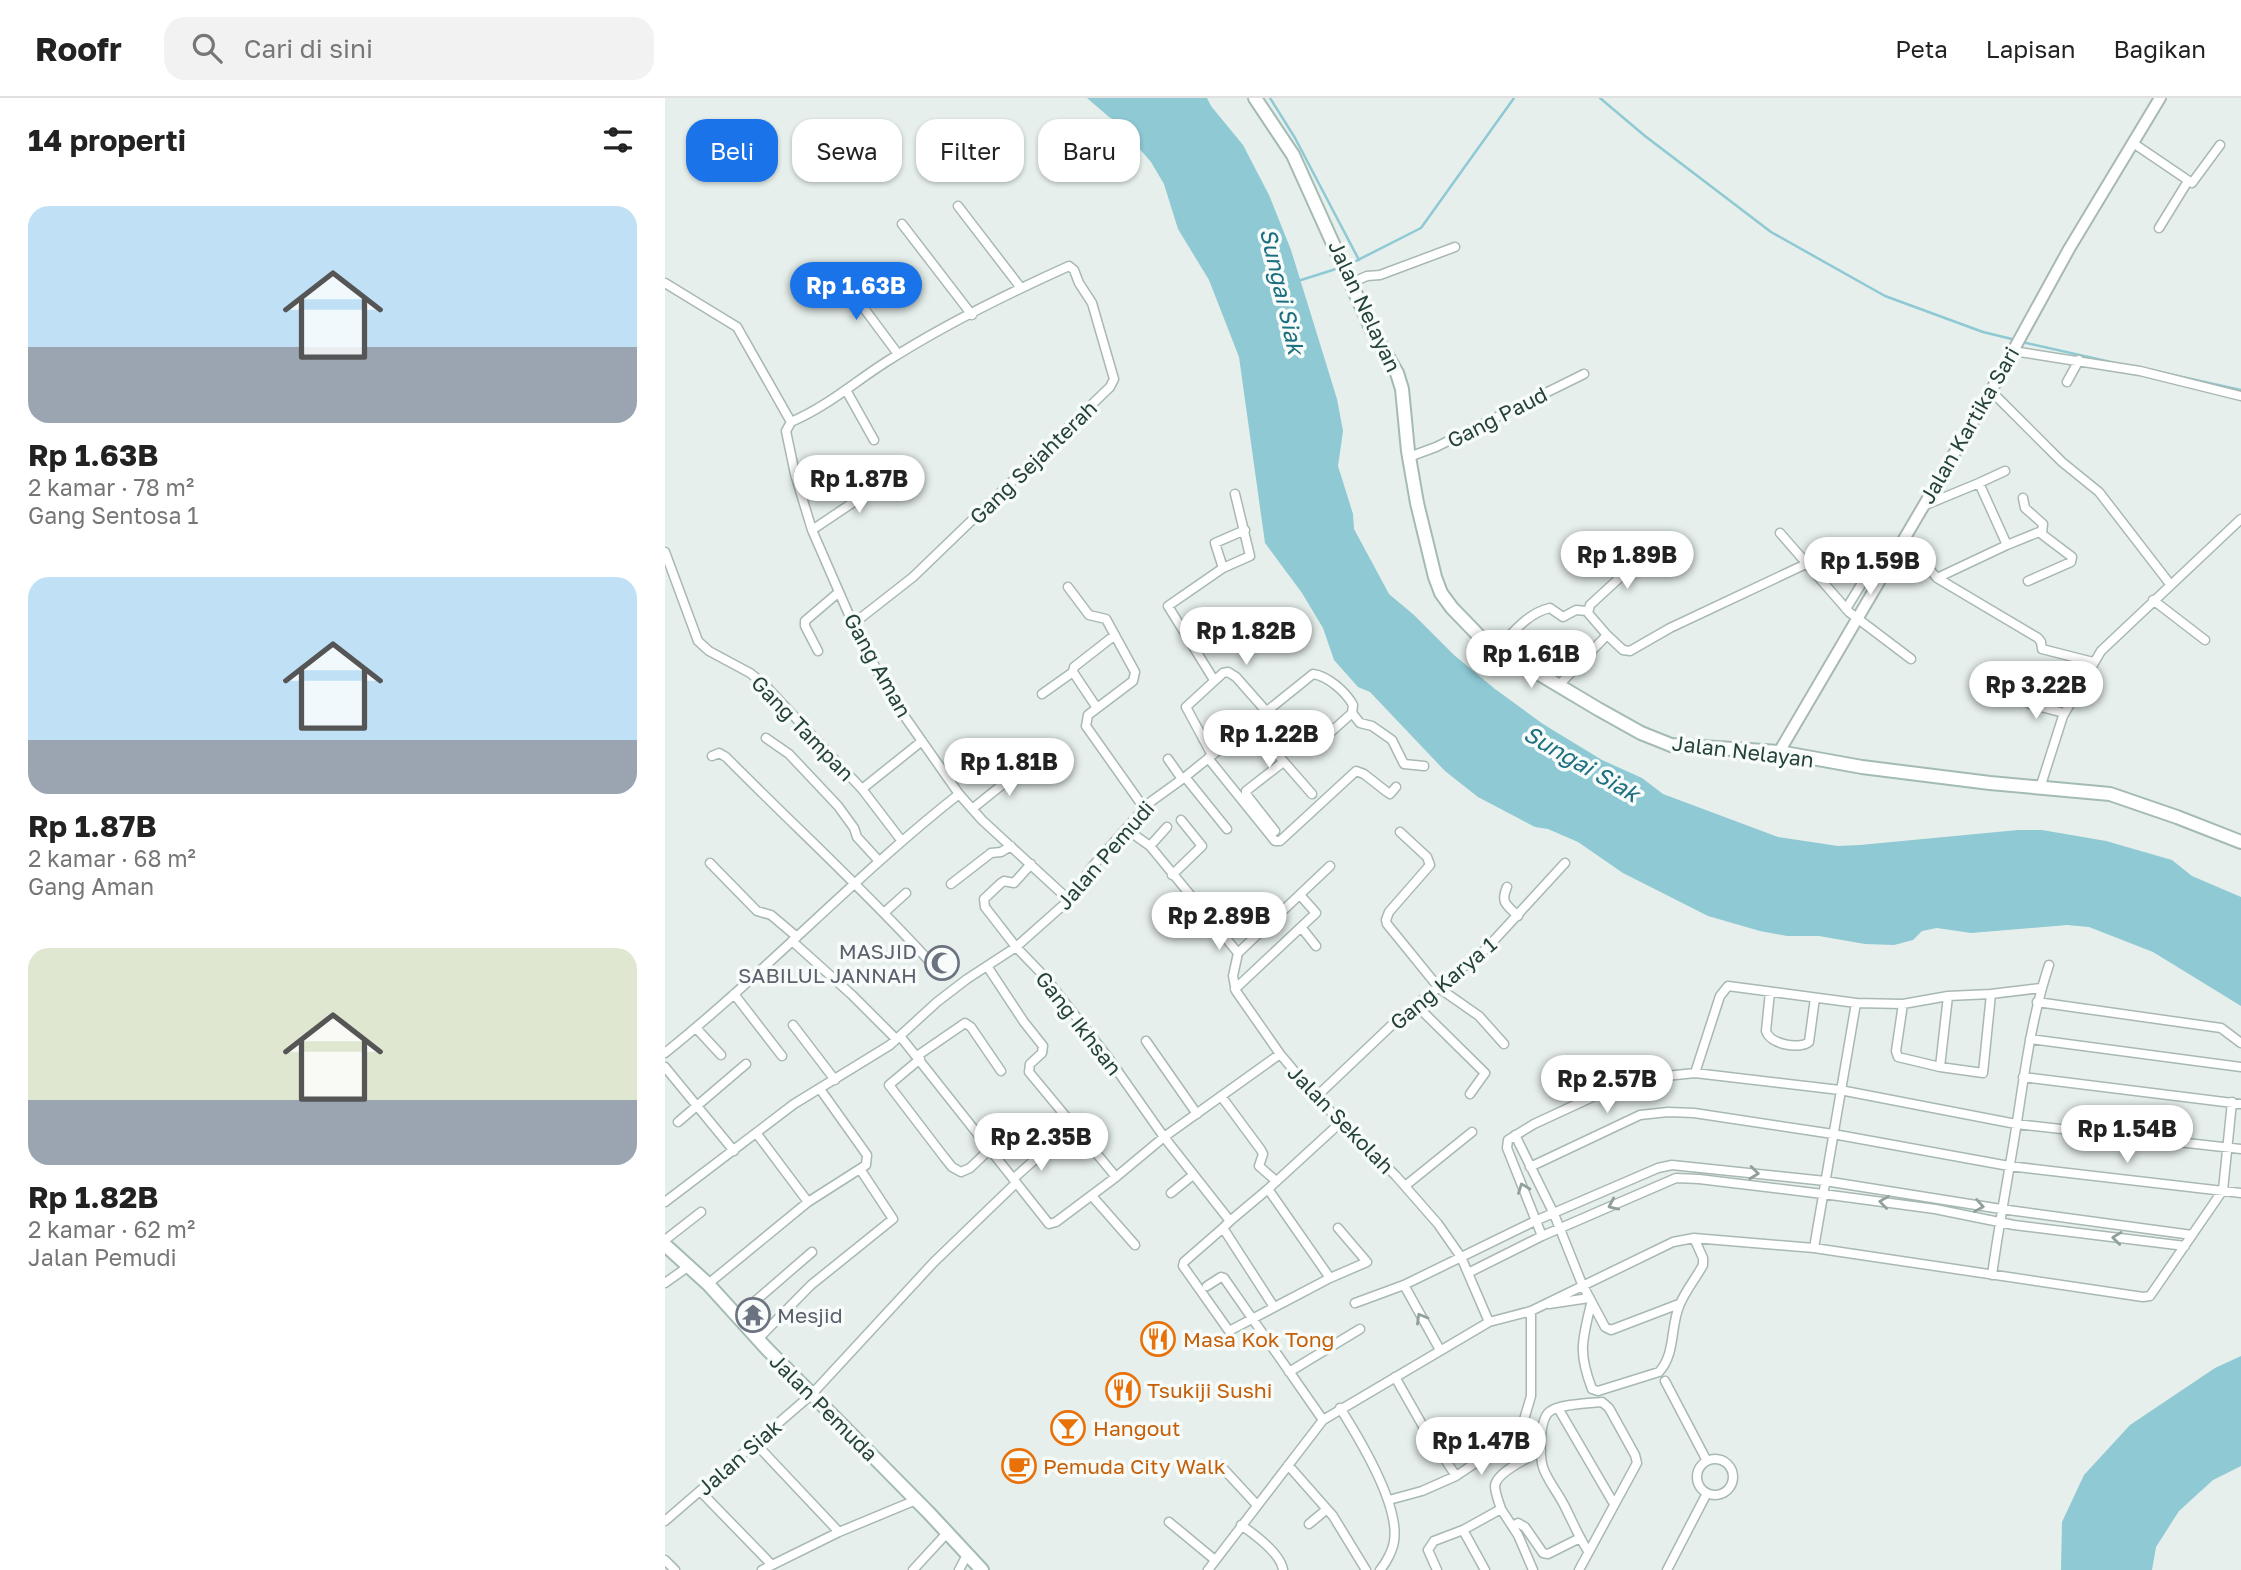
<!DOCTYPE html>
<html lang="id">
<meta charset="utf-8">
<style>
body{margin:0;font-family:"Golos Text",sans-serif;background:#f2f2f2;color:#222;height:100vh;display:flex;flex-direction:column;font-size:26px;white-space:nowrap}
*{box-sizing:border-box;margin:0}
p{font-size:23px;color:#767676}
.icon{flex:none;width:38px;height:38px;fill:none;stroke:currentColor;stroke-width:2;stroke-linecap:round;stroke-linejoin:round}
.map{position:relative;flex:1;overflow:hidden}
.sheet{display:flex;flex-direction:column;background:#fff;width:665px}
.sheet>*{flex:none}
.top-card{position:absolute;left:21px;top:21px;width:665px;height:63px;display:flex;gap:14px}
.price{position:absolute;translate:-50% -60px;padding:0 16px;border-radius:24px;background:#fff;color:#222;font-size:23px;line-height:46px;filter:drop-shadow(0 2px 4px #0008)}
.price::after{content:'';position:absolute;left:50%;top:42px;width:21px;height:16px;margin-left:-10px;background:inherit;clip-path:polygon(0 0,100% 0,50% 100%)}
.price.on{background:#1a73e8;color:#fff}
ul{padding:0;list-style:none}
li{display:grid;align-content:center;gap:14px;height:371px;padding:0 28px}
li span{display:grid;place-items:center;height:217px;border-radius:21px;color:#555}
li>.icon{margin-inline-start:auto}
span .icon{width:126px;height:126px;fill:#fffc;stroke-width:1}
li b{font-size:30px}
h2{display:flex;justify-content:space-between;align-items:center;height:84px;padding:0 28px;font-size:30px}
.pill{padding:0 24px;border-radius:21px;background:#fff;box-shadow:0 2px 5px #0004;font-size:24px;line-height:63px}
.pill.on{background:#1a73e8;color:#fff}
header{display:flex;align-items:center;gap:42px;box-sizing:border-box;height:98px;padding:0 35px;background:#fff;border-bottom:2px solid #e0e0e0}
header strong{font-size:33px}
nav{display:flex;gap:38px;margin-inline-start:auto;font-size:24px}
.search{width:490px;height:63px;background:#f2f2f2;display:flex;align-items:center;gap:18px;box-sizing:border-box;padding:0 24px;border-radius:21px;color:#767676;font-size:26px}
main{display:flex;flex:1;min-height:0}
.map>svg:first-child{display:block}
.water{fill:#8ec9d4}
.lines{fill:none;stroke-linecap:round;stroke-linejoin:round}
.stream{stroke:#8ec9d4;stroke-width:2.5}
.minor-casing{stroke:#a8b8b2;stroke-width:11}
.tertiary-casing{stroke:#a8b8b2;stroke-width:14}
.secondary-casing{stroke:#a4bbb3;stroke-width:16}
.minor{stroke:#fff;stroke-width:8}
.tertiary{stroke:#fff;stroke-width:10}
.secondary{stroke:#fff;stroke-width:12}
.oneway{stroke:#92a09c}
.labels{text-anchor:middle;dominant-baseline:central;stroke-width:7;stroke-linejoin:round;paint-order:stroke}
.street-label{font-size:21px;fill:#24423a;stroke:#f7fbf9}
.worship-label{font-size:21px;fill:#5b616d;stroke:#f7fbf9;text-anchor:end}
.food-label{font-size:21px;fill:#c56008;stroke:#f7fbf9;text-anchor:start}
.water-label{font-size:23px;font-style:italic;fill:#1c6f80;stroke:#f7fbf9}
</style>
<header>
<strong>Roofr</strong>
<div class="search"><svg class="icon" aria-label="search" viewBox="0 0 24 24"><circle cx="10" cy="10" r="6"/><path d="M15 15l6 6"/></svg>Cari di sini</div>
<nav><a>Peta</a><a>Lapisan</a><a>Bagikan</a></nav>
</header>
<main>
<section class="sheet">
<h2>14 properti<svg class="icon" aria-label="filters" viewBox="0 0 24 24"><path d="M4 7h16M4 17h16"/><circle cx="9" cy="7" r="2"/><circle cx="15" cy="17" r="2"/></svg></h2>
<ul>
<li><span style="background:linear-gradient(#bfe0f5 65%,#9aa5b1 0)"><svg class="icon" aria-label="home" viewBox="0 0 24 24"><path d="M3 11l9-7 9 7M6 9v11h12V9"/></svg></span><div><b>Rp 1.63B</b><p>2 kamar · 78 m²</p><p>Gang Sentosa 1</p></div></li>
<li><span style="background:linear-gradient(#bfe0f5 75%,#9aa5b1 0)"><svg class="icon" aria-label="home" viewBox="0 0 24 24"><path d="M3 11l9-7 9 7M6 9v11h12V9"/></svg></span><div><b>Rp 1.87B</b><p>2 kamar · 68 m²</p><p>Gang Aman</p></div></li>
<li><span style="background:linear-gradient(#dfe7d0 70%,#9aa5b1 0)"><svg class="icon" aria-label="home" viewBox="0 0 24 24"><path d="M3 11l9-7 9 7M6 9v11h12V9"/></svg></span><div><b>Rp 1.82B</b><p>2 kamar · 62 m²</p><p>Jalan Pemudi</p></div></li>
</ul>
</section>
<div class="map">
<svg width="1576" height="1472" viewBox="0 0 1576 1472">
<rect width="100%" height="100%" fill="#e6efeb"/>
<path class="water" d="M422,0H542L546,8L578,47L604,97L626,152L672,301L678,333L673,368L688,416L689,431L724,496L749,517L789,557L830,591L878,626L937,662L977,680L998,696L1113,739L1173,748L1195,747L1353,732H1377L1441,743L1507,762L1527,778L1576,799V908L1488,854L1424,829L1402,827L1306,835L1272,830L1257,833L1248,842L1229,847L1200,846L1154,838H1122L1095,833L1043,818L958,775L913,744L883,731L870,729L813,699L780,673L705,594L693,589L669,562L658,530L637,495L600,445L574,259L544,182L513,131L499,86L486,64L466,41L459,27L444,19Z
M1576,1258V1368L1548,1382L1514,1413L1491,1449L1487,1472H1396L1397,1424L1419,1377L1465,1327L1550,1270Z"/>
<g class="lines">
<path class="stream" d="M605,0L630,40L694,162
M935,0L980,38L1106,134L1220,198L1318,234L1351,242
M683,167L756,130L849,0
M633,183L674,170
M1357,244L1450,265
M1490,273L1576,292"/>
<g class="minor-casing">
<path id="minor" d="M1468,45L1527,85L1555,47
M293,108L356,190
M237,126L307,217
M1494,130L1523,83
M169,176L201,213L233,256
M0,185L72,229L126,324
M686,185L702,178L715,177L790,149
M1348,253L1475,273L1576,298
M1402,284L1414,262
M181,292L209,342
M1326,293L1397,364L1434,394L1505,486
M126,324C163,308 188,285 221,264C277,228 344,195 404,168L409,172L414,185L427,205L449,281L445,289L248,479L188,526
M126,324L121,333L130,376L147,432L188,526L214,576L240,619L294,696L317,722L404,802
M744,359L771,349L919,276
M178,378L190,402
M1314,385L1340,373
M1358,400L1360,410L1378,426L1377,435
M1258,408L1314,385L1342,447L1272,480
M147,432L226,379
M1115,435L1184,514L1246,561
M1342,447L1374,434L1407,459L1406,464L1363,483
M1231,453L1252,457L1272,480L1373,540L1376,544L1377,551L1428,564
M0,454L33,543L44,553L85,575L99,586L197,691L236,742
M558,470L550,445L580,432
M403,489L424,517L441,521L470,574L468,583L423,617L421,628L479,710
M1488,502L1540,542
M1181,511L1205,472
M942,537L923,515L925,507L962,473L996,448L1004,449
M831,552C847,536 862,515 885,510L898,519L911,512L922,513
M153,553L140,528V523L174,494
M549,582L503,508L558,470L585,458L570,396
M893,588L942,537L958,552L965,553L1005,530L1141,466
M377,596L408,574
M1358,601L1365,606L1399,615
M432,610L408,574L409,569L450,537
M586,626L647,696
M101,640L124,656L173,708L189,730L192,739L213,762
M657,642L687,615
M547,657L521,609L558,575L563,574L571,579L601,613
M47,658L54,655L61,659C129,728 201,793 266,865
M543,660L610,743H615L691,673L699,676L722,694L725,696L731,689
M503,661L517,681
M520,679L562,731
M1375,690L1398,618L1436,553L1576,421
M197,691L257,643
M307,711L363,666
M461,731L485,748L502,729
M610,733L581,696V693L617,665
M735,734L762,759L765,767L724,814L721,822L722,826L774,890L814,918L839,946
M485,748L573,855L568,878L571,893L615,956L651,999L731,1078L773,1126L796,1159L824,1224
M45,765L92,813L106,817L132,839
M366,766L349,785L339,783L336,785L319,801L320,809L351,849L379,878L442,958L499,1039L565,1123L558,1130L609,1209
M507,777L537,748L516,722
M286,786L326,755L336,754L346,748
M842,789C835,805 842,807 853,818
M220,814L241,795
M636,829L651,848
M127,843L187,897L231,941
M573,855L665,768
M322,868L359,924L378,948L377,955L365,966L364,974L451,1079
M570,891L651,815L635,797
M1105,894L1101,933C1105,946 1134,952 1144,944L1150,900
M69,896L117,958
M1326,896L1376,890
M1372,904L1556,930L1576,945
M751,907L820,975L805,996
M128,927L170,982
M31,930L56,957
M235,938L384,1126L391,1124L451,1079L499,1039L615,956
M1365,941L1576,969
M481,943L532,1016
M0,955C102,873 191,777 294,696
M252,958L300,925L306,929L336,973
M255,961L224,987L279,1059L287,1069L296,1074L305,1070L325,1051
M0,969L69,1053
M1275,969L1283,898
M1030,975L1055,898L1063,888L1191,905L1238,906L1283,898L1326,896L1318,975L1275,969L1233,959L1231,953L1238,906
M1358,979L1576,1006
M556,998L596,1052L598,1056L594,1068L611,1083
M651,999L730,924L822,850L900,765
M13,1024L81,966
M92,1036L143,1104
M850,1037L889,1116L917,1186L940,1229L946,1232L1014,1206
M865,1069L975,1017L1003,1014L1029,1015L1168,1036L1344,1068L1576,1095
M348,1081L385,1048
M740,1088L807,1034
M603,1091L665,1180
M506,1095L528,1077
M427,1098L470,1147
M0,1104L129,1006L225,947L272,904L302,881L351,849L404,802L427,769L484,705L520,679L648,576C663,578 681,594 688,607L687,615L695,625L707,628L727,642L739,666L759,668
M565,1123L603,1091L675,1025
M558,1130L519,1164L518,1168L564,1233L665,1180L702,1164L673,1130
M877,1138L842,1050L843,1042L869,1026L949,989L1001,978L1030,975L1175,992L1351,1026L1576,1051
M0,1142L36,1114
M1149,1150L1191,905
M803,1175L877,1138L1011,1080L1034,1081L1158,1096L1270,1111L1349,1127L1520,1148
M1327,1177C1334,1126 1344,1075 1352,1024C1360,971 1367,918 1384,867
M0,1185L24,1168
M43,1186L143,1104L201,1067L202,1057L155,991
M739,1187L775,1252
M542,1188L556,1179L559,1180L658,1322
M690,1205L739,1187L870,1123L993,1070L1007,1067L1160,1083L1336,1111L1527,1137
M884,1206L924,1200
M926,1206C917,1243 913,1254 927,1291L933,1293L994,1274C1011,1256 1005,1227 1015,1206C1021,1192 1031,1180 1038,1167V1160L1029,1140
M73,1218L147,1154
M93,1241L146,1187L228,1121L195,1071
M624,1274L695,1231
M730,1279L759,1330L791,1378
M1000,1283L1042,1363
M675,1310C694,1340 735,1407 729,1443C728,1452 721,1465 715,1472
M893,1310L949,1406
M90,1345L174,1434
M1032 1379a18 18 0 1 1 36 0a18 18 0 1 1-36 0Z
M554,1366L591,1406
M623,1367L668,1418L701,1472
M35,1393L107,1467
M724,1402L757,1393L791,1378L855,1335L866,1298V1213
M836,1411C834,1404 830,1395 830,1388C831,1374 865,1359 876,1353
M0,1423L147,1296L269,1164L351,1085
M504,1424L550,1462
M644,1426L662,1411
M576,1427C589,1436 616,1456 618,1472
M847,1428L853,1425L860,1429L878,1455L883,1456L915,1440
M798,1432L820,1472
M0,1462L10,1472
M97,1472L174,1434L251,1402
M248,1472L282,1435
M294,1472L302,1457
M543,1472L658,1322L824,1224L866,1213L1008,1144L1029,1140L1149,1150L1478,1199L1485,1198L1558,1092L1567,1004
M772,1472L763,1452L769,1443L798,1432L836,1411L853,1437L868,1472
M914,1472L972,1365L970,1357L944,1310L937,1304C925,1305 893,1306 884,1314C874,1323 874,1360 879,1372C884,1384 892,1394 898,1405C907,1422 913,1438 923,1453
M1002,1472L1042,1395"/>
</g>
<g class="tertiary-casing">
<path id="tertiary" d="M1114,654L1326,293L1404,151L1495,0"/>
</g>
<g class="secondary-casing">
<path id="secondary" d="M590,0L628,57L707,232L732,275L737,291L743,353L752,405L770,479L776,495L787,510L819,543L933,611L976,635L1006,647L1114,654L1197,669L1325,685L1445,696L1512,719L1576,744
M0,1147L43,1186L101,1250L264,1415L317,1472"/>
</g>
<use href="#minor" class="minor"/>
<use href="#tertiary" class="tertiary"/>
<use href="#secondary" class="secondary"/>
</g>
<defs><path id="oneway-chevron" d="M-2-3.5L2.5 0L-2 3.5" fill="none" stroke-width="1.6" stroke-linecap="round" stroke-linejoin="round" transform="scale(1.75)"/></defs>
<g class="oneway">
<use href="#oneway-chevron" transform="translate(1089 1075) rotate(6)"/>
<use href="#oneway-chevron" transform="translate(858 1090) rotate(-111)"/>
<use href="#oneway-chevron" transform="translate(1219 1104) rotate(-172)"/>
<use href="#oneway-chevron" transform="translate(948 1107) rotate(156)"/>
<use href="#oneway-chevron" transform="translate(1314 1108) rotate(9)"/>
<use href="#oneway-chevron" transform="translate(1452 1140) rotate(-173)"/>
<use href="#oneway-chevron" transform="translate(756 1220) rotate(-120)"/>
</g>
<defs>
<g id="mosque-ring" transform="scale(1.75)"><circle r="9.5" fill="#f7fbf9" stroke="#6b7280" stroke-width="1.5"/><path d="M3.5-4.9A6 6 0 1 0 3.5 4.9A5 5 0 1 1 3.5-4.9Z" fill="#6b7280"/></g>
<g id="temple-ring" transform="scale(1.75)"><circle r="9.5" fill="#f7fbf9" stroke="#6b7280" stroke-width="1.5"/><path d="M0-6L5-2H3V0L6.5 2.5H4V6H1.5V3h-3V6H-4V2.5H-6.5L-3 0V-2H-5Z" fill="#6b7280"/></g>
<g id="restaurant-ring" transform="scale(1.75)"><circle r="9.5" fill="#f7fbf9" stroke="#e8710a" stroke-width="1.5"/><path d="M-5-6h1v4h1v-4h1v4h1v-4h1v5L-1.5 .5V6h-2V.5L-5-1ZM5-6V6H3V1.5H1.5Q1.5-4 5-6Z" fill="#e8710a"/></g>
<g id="bar-ring" transform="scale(1.75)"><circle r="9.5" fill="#f7fbf9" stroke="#e8710a" stroke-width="1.5"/><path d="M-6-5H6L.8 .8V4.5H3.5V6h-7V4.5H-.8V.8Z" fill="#e8710a"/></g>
<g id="cafe-ring" transform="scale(1.75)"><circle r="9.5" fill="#f7fbf9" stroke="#e8710a" stroke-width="1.5"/><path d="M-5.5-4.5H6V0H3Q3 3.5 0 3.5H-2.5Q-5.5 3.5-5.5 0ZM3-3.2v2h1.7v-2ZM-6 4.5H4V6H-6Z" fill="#e8710a"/></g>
</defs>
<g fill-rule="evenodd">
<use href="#mosque-ring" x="277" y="865"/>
<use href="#temple-ring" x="88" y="1217"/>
<use href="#restaurant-ring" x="493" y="1241"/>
<use href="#restaurant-ring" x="458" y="1292"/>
<use href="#bar-ring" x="403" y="1330"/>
<use href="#cafe-ring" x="354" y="1368"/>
</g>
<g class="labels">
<g class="street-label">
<text transform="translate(700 208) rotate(65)">Jalan Nelayan</text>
<text transform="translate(832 319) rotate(-27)">Gang Paud</text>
<text transform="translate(1304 327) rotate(-60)">Jalan Kartika Sari</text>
<text transform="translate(368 364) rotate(-44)">Gang Sejahterah</text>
<text transform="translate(213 567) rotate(61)">Gang Aman</text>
<text transform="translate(138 630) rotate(46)">Gang Tampan</text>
<text transform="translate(1078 653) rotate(7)">Jalan Nelayan</text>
<text transform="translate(440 757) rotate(-49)">Jalan Pemudi</text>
<text transform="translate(778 885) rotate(-40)">Gang Karya 1</text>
<text transform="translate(414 925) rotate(52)">Gang Ikhsan</text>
<text transform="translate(676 1021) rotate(46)">Jalan Sekolah</text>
<text transform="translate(159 1309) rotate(45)">Jalan Pemuda</text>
<text transform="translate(74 1359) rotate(-41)">Jalan Siak</text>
</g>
<g class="worship-label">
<text x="252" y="853">MASJID<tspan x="252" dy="24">SABILUL JANNAH</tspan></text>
<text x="112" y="1217" text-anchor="start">Mesjid</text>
</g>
<g class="food-label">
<text x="518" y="1241">Masa Kok Tong</text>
<text x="482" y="1292">Tsukiji Sushi</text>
<text x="428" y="1330">Hangout</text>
<text x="378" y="1368">Pemuda City Walk</text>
</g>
<g class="water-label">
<text transform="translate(618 193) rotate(77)">Sungai Siak</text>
<text transform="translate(917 665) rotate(30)">Sungai Siak</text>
</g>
</g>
</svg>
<b class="price on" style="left:191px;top:224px">Rp 1.63B</b>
<b class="price" style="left:194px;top:417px">Rp 1.87B</b>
<b class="price" style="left:962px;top:493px">Rp 1.89B</b>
<b class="price" style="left:1205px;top:499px">Rp 1.59B</b>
<b class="price" style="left:581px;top:569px">Rp 1.82B</b>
<b class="price" style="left:866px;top:592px">Rp 1.61B</b>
<b class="price" style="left:1371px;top:623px">Rp 3.22B</b>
<b class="price" style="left:604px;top:672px">Rp 1.22B</b>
<b class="price" style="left:344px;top:700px">Rp 1.81B</b>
<b class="price" style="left:554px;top:854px">Rp 2.89B</b>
<b class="price" style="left:942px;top:1017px">Rp 2.57B</b>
<b class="price" style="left:1462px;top:1067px">Rp 1.54B</b>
<b class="price" style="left:376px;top:1075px">Rp 2.35B</b>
<b class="price" style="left:816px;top:1379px">Rp 1.47B</b>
<div class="top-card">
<a class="pill on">Beli</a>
<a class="pill">Sewa</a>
<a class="pill">Filter</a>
<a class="pill">Baru</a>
</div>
</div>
</main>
